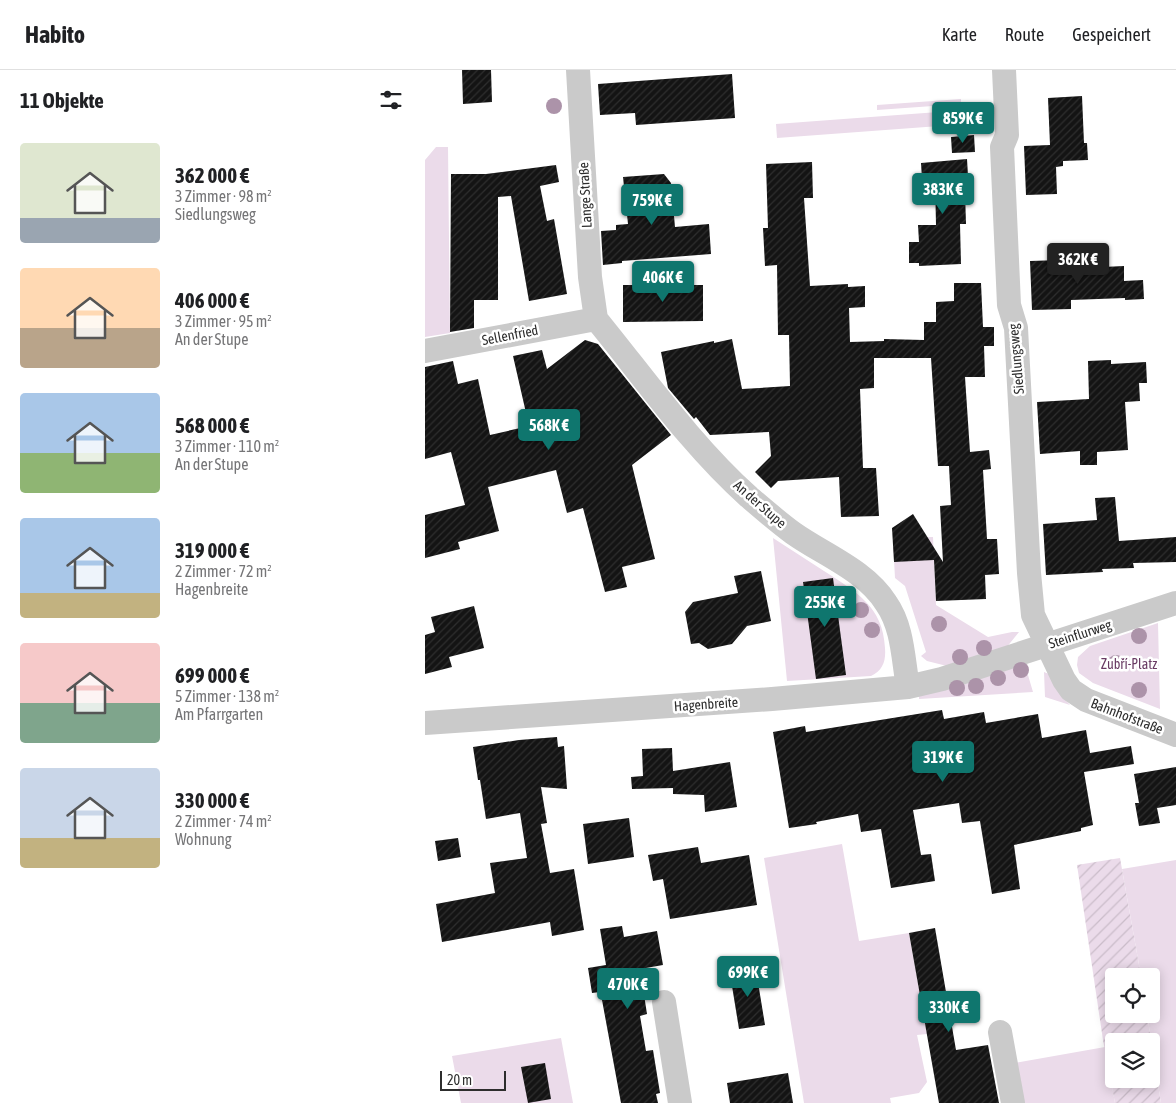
<!DOCTYPE html>
<html lang="de">
<meta charset="utf-8">
<style>
body{margin:0;font-family:"Asap Condensed",sans-serif;background:#f2f2f2;color:#202124;height:100vh;display:flex;flex-direction:column;font-size:19px;white-space:nowrap}
*{box-sizing:border-box;margin:0}
p{font-size:16px;color:#757577}
.icon{flex:none;width:28px;height:28px;fill:none;stroke:currentColor;stroke-width:2;stroke-linecap:round;stroke-linejoin:round}
.map{position:relative;flex:1;overflow:hidden}
.side{display:flex;flex-direction:column;background:#fff;width:425px}
.side>*{flex:none}
.fabs{position:absolute;left:680px;top:898px;display:grid;gap:10px}
.fabs a{display:grid;place-items:center;width:55px;height:55px;border-radius:5px;background:#fff;box-shadow:0 2px 12px #0003;font-size:25px}
.scale{position:absolute;left:15px;bottom:12px;width:66px;box-sizing:border-box;padding-left:5px;border:2px solid #2d2d2d;border-top:0;font-size:14px;line-height:18px;white-space:nowrap;color:#2d2d2d;-webkit-text-stroke:4px #fff;paint-order:stroke}
.price{position:absolute;translate:-50% -42px;padding:0 11px;border-radius:5px;background:#0f766e;color:#fff;font-size:16px;line-height:32px;filter:drop-shadow(0 1px 2px #0008)}
.price::after{content:'';position:absolute;left:50%;top:30px;width:15px;height:11px;margin-left:-8px;background:inherit;clip-path:polygon(0 0,100% 0,50% 100%)}
.price.current{background:#222;color:#fff}
ul{padding:0;list-style:none}
li{display:flex;align-items:center;gap:15px;height:125px;padding:0 20px}
li span{display:grid;place-items:center;flex:none;width:140px;height:100px;border-radius:5px;color:#555}
li>.icon{margin-inline-start:auto}
span .icon{width:60px;height:60px;fill:#fffc;stroke-width:1}
li b{font-size:21px}
h2{display:flex;justify-content:space-between;align-items:center;height:60px;padding:0 20px;font-size:21px}
header{display:flex;align-items:center;gap:30px;box-sizing:border-box;height:70px;padding:0 25px;background:#fff;border-bottom:1px solid #e0e0e0}
header strong{font-size:24px}
nav{display:flex;gap:28px;margin-inline-start:auto;font-size:18px}
main{display:flex;flex:1;min-height:0}
.map>svg:first-child{display:block}
.green{fill:#ebdbea}
.garden{fill:url(#garden-furrows);fill-rule:evenodd}
.building{fill:url(#building-hatch)}
.lines{fill:none;stroke-linecap:round;stroke-linejoin:round}
.minor{stroke:#cacaca;stroke-width:24}
.tree{fill:#ac93a9}
.labels{text-anchor:middle;dominant-baseline:central;stroke-width:5;stroke-linejoin:round;paint-order:stroke}
.street-label{font-size:14px;fill:#2d2d2d;stroke:#fff}
.park-label{font-size:14px;fill:#693b63;stroke:#fff}
</style>
<header>
<strong>Habito</strong>
<nav><a>Karte</a><a>Route</a><a>Gespeichert</a></nav>
</header>
<main>
<section class="side">
<h2>11 Objekte<svg class="icon" aria-label="filters" viewBox="0 0 24 24"><path d="M4 7h16M4 17h16"/><circle cx="9" cy="7" r="2"/><circle cx="15" cy="17" r="2"/></svg></h2>
<ul>
<li><span style="background:linear-gradient(#dfe7d0 75%,#9aa5b1 0)"><svg class="icon" aria-label="home" viewBox="0 0 24 24"><path d="M3 11l9-7 9 7M6 9v11h12V9"/></svg></span><div><b>362 000 €</b><p>3 Zimmer · 98 m²</p><p>Siedlungsweg</p></div></li>
<li><span style="background:linear-gradient(#ffd9b3 60%,#b9a48a 0)"><svg class="icon" aria-label="home" viewBox="0 0 24 24"><path d="M3 11l9-7 9 7M6 9v11h12V9"/></svg></span><div><b>406 000 €</b><p>3 Zimmer · 95 m²</p><p>An der Stupe</p></div></li>
<li><span style="background:linear-gradient(#a9c7e8 60%,#8fb573 0)"><svg class="icon" aria-label="home" viewBox="0 0 24 24"><path d="M3 11l9-7 9 7M6 9v11h12V9"/></svg></span><div><b>568 000 €</b><p>3 Zimmer · 110 m²</p><p>An der Stupe</p></div></li>
<li><span style="background:linear-gradient(#a9c7e8 75%,#c2b280 0)"><svg class="icon" aria-label="home" viewBox="0 0 24 24"><path d="M3 11l9-7 9 7M6 9v11h12V9"/></svg></span><div><b>319 000 €</b><p>2 Zimmer · 72 m²</p><p>Hagenbreite</p></div></li>
<li><span style="background:linear-gradient(#f6c9c9 60%,#7fa58c 0)"><svg class="icon" aria-label="home" viewBox="0 0 24 24"><path d="M3 11l9-7 9 7M6 9v11h12V9"/></svg></span><div><b>699 000 €</b><p>5 Zimmer · 138 m²</p><p>Am Pfarrgarten</p></div></li>
<li><span style="background:linear-gradient(#c9d6e8 70%,#c2b280 0)"><svg class="icon" aria-label="home" viewBox="0 0 24 24"><path d="M3 11l9-7 9 7M6 9v11h12V9"/></svg></span><div><b>330 000 €</b><p>2 Zimmer · 74 m²</p><p>Wohnung</p></div></li>
</ul>
</section>
<div class="map">
<svg width="751" height="1033" viewBox="0 0 751 1033">
<defs>
<pattern id="garden-furrows" width="10" height="10" patternUnits="userSpaceOnUse" patternTransform="scale(1.25)"><rect width="10" height="10" fill="#ebdbea"/><path d="M-1 1l2-2M0 10L10 0M9 11l2-2" fill="none" stroke="#cabcc9"/></pattern>
<pattern id="building-hatch" width="6" height="6" patternUnits="userSpaceOnUse" patternTransform="scale(1.25)"><rect width="6" height="6" fill="#141414"/><path d="M-1 1l2-2M0 6l6-6M5 7l2-2" fill="none" stroke="#2e2e2e"/></pattern>
</defs>
<rect width="100%" height="100%" fill="#fff"/>
<path class="green" d="M536,29V34L452,40V35Z
M554,39L555,53L352,68L351,54Z
M11,77H23L25,263L0,267V90Z
M508,467L511,535L563,567L587,562H594L581,578L522,596L502,591L496,586L501,582L480,516L470,508L468,471V468Z
M348,468C365,479 382,490 399,501C431,522 458,536 460,578C461,591 458,600 446,606L362,611Z
M733,553L735,639L668,613L654,603L652,595L653,587L665,576Z
M594,595H600L608,622L494,629V625Z
M619,602L624,604L636,625L645,635L620,627Z
M417,774L434,871L484,863L502,964L492,965L502,1012L494,1023L465,1028L466,1033H379L339,788Z
M751,790V1033H736L722,944H726V906H716L697,799Z
M136,968L148,1033H36L27,986Z
M680,977L690,1033H597L590,993Z"/>
<path class="garden" d="M695,788L716,906H689V944H722L736,1033H690L678,970L652,795ZM689,971H726V1009H689Z"/>
<path class="building" d="M37,0H66L67,32L38,34Z
M307,4L310,48L211,55L210,43L175,45L173,14Z
M657,26L659,73H662L663,90L638,91V96L631,97L632,124L601,125L599,76L625,75L623,28Z
M549,65L550,82L527,83L526,67Z
M542,89L544,122H540L541,154H535L536,194L494,196V193H484V172H494L493,155H511L510,109H497L496,93Z
M387,92L388,128H379L385,216L423,214V217L440,216V237L424,238L425,272L459,271V269L499,270V252H511V232L529,231V213H556L558,257H569V276H559L560,307H540L545,382L564,380L566,399L558,400L562,469H572L574,504L560,505L561,529L511,531L509,490L469,492L467,458L488,444L518,492L515,436L526,435L524,396H513L506,288H449V318L435,319L438,398H451L454,446L416,447L414,407L353,411L346,418L330,402L346,386L344,362L285,365L271,347L269,349L243,318L236,282L289,271V273L307,269L317,319L365,316L364,265H353L352,195L340,196L338,158H343L341,94Z
M131,95L134,112L115,116L122,151L129,149L142,224L104,231L86,126L73,127V230H49V258L25,262L26,104H61Z
M239,104L246,113L250,157L284,154L286,184L197,191V193L178,195L176,161L191,160V155L203,154L198,107Z
M636,190V199L699,196V211L718,210L719,229L700,230V228L646,230V239L607,240L605,191Z
M198,215H278V251L198,252Z
M160,270L173,274L246,365L207,395L230,489L197,497L202,517L180,522L158,438L142,443L131,400L63,417L74,461L33,472L35,479L0,488V445L40,435L26,382L0,389V297L28,291L33,314L53,309L65,365L104,356L88,286L117,280L122,299Z
M686,290V294L721,292L722,313H714L715,331L700,332L703,380L672,382V395H655V381L615,384L612,332L664,329L663,291Z
M690,427L694,471L751,467V492L708,493L709,498L677,499L678,502L621,505L618,454L672,450L670,428Z
M336,501L346,551L322,556L307,574L283,579L274,573L266,574L260,542L268,532L313,523L309,506Z
M408,508L421,605L391,609L378,512Z
M49,536L59,578L24,587L27,597L0,604V565L10,562L6,547Z
M517,640L519,649L559,642L561,653L613,644L617,668L661,660L665,683L706,676L709,694L659,702L668,755L656,758V761L589,775L595,819L567,824L555,751L537,753L534,733L488,740L496,785L506,784L510,811L466,818L456,759L436,762L433,744L391,752L392,754L364,758L348,662L380,656L381,662Z
M132,667L133,677L139,676L142,719L116,717L122,753L116,754L125,803L149,799L159,860L127,866L125,852L17,872L11,834L70,823L65,793L102,788L95,743L61,749L55,710H53L48,677L94,670Z
M247,678L248,701L305,692L312,737L280,742L279,725L248,724V718L207,719L206,707L218,706L217,679Z
M751,697V735L732,738L735,753L714,756L710,733H714L709,704Z
M204,748L209,787L163,794L158,754Z
M33,768L36,787L13,791L10,771Z
M273,777L276,793L324,785L332,835L245,849L238,809L228,811L223,785Z
M197,856L199,867L232,861L238,895L215,899L222,944L215,946L221,981L228,980L235,1023L231,1024L233,1033H196L177,930L175,922L167,923L163,898L181,895L175,859Z
M510,858L531,980L563,975L574,1033H514L484,863Z
M330,894L340,955L314,959L307,916L312,915L310,897Z
M120,993L126,1029L103,1033L96,997Z
M363,1003L368,1033H305L302,1013Z"/>
<g class="lines">
<path class="minor" d="M153,0L165,207L171,249
M579,0L582,65L577,77L584,235L591,258L604,503L608,545L639,610L646,620L661,630L751,665
M171,249C220,309 266,375 324,427C338,439 353,452 368,463C399,485 440,500 461,533C478,557 478,589 483,617
M0,281L171,249
M0,653L347,629L483,617L517,609L751,533
M239,932L255,1033
M575,962L588,1033"/>
</g>
<g class="tree">
<circle cx="129" cy="36" r="8"/>
<circle cx="436" cy="540" r="8"/>
<circle cx="514" cy="554" r="8"/>
<circle cx="447" cy="560" r="8"/>
<circle cx="714" cy="566" r="8"/>
<circle cx="559" cy="578" r="8"/>
<circle cx="535" cy="587" r="8"/>
<circle cx="691" cy="593" r="8"/>
<circle cx="596" cy="600" r="8"/>
<circle cx="573" cy="608" r="8"/>
<circle cx="551" cy="616" r="8"/>
<circle cx="532" cy="618" r="8"/>
<circle cx="714" cy="620" r="8"/>
</g>
<g class="labels">
<g class="street-label">
<text transform="translate(160 125) rotate(-93)">Lange Straße</text>
<text transform="translate(85 265) rotate(-11)">Sellenfried</text>
<text transform="translate(591 289) rotate(-95)">Siedlungsweg</text>
<text transform="translate(335 434) rotate(41)">An der Stupe</text>
<text transform="translate(655 564) rotate(-18)">Steinflurweg</text>
<text transform="translate(281 634) rotate(-4)">Hagenbreite</text>
<text transform="translate(702 646) rotate(21)">Bahnhofstraße</text>
</g>
<g class="park-label">
<text x="704" y="594">Zubří-Platz</text>
</g>
</g>
</svg>
<div class="fabs">
<a><svg class="icon" aria-label="locate" viewBox="0 0 24 24"><circle cx="12" cy="12" r="6"/><path d="M12 2v4M12 18v4M2 12h4M18 12h4"/></svg></a>
<a><svg class="icon" aria-label="layers" viewBox="0 0 24 24"><path d="M12 4l9 5-9 5-9-5zM3 14l9 5 9-5"/></svg></a>
</div>
<div class="scale">20 m</div>
<b class="price" style="left:538px;top:74px">859K €</b>
<b class="price" style="left:518px;top:145px">383K €</b>
<b class="price" style="left:227px;top:156px">759K €</b>
<b class="price current" style="left:653px;top:215px">362K €</b>
<b class="price" style="left:238px;top:233px">406K €</b>
<b class="price" style="left:124px;top:381px">568K €</b>
<b class="price" style="left:400px;top:558px">255K €</b>
<b class="price" style="left:518px;top:713px">319K €</b>
<b class="price" style="left:323px;top:928px">699K €</b>
<b class="price" style="left:203px;top:940px">470K €</b>
<b class="price" style="left:524px;top:963px">330K €</b>
</div>
</main>
